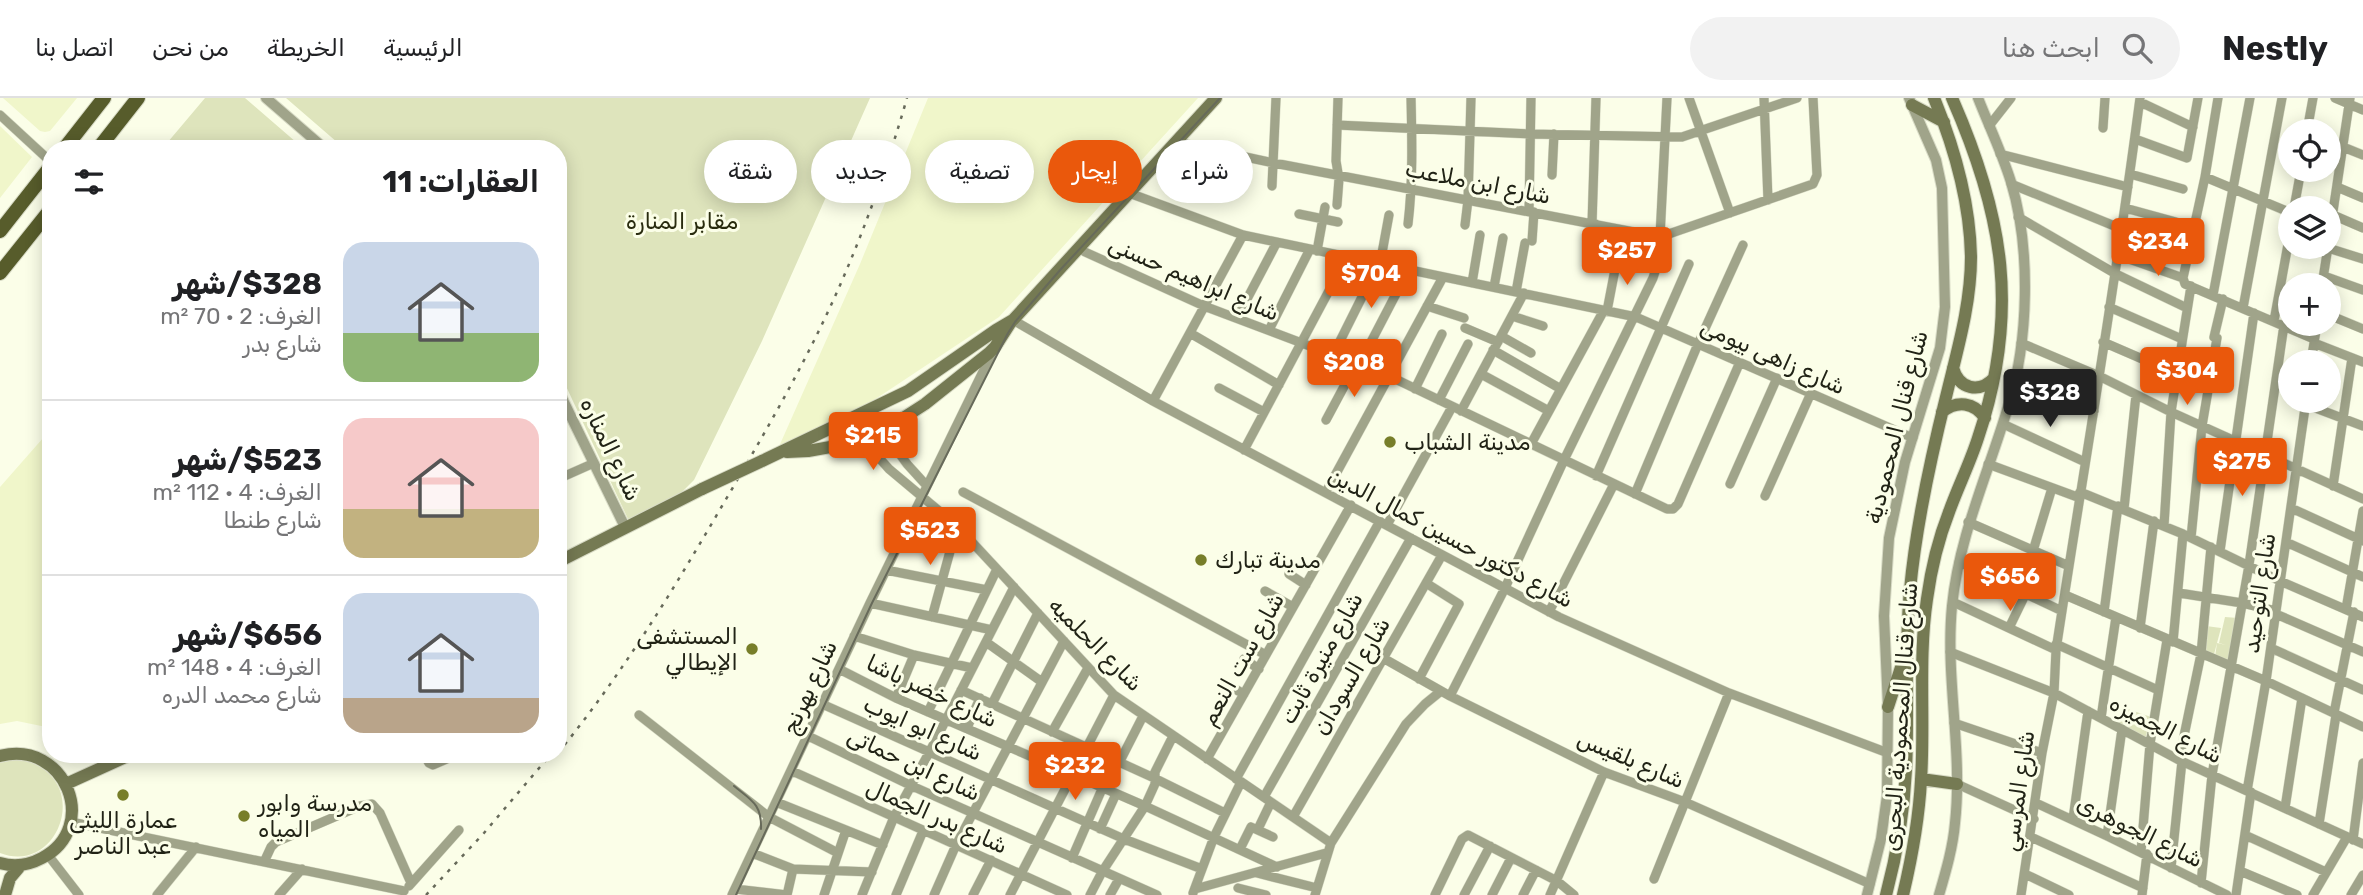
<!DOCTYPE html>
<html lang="ar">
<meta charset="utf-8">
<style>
body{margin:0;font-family:Rubik,Cairo,sans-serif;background:#f2f2f2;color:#202124;direction:rtl;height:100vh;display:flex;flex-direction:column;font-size:26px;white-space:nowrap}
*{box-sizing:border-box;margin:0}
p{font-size:23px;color:#757577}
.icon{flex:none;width:38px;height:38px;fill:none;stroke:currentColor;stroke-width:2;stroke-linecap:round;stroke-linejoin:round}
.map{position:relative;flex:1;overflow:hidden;direction:ltr}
.sheet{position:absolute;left:42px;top:42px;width:525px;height:623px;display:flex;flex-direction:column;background:#fff;border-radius:28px;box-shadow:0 4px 18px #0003;direction:rtl}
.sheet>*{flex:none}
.top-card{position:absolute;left:588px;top:42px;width:665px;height:63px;direction:rtl;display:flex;gap:14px}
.tools{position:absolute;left:2278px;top:21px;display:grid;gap:14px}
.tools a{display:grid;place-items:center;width:63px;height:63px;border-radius:50%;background:#fff;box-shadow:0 4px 18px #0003;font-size:35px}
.price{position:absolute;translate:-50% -60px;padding:0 16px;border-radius:7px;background:#ea580c;color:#fff;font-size:23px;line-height:46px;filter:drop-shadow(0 2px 4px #0008)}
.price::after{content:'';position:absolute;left:50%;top:42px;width:21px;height:16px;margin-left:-10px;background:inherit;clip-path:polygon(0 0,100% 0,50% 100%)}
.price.on{background:#222;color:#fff}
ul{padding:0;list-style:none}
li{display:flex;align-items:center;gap:21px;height:175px;padding:0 28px}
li+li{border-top:2px solid #e0e0e0}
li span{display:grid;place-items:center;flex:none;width:196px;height:140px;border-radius:21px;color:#555}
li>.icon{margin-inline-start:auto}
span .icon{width:84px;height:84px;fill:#fffc;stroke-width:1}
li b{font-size:30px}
h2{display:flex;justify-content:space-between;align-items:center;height:84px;padding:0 28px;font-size:30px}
.pill{padding:0 24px;border-radius:32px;background:#fff;box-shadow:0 4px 18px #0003;font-size:24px;line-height:63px}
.pill.on{background:#ea580c;color:#fff}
header{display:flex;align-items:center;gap:42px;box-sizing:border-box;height:98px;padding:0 35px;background:#fff;border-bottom:2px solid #e0e0e0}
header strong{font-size:33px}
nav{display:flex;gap:38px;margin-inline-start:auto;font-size:24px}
.search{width:490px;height:63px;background:#f2f2f2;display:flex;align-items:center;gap:18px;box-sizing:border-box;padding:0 24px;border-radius:38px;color:#757577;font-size:26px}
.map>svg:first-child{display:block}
.built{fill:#f0f6ca}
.green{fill:#dee4bc}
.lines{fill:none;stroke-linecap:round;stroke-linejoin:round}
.minor-casing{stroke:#d8dbc6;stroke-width:10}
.tertiary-casing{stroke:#d8dbc6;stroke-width:12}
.secondary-casing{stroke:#d8dbc6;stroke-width:14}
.primary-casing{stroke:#d8dbc6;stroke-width:16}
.minor{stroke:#a0a48a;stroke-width:9}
.tertiary{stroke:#a0a48a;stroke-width:10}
.secondary{stroke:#757a53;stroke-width:12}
.primary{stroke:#575c2b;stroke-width:14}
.tram{stroke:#676a5a;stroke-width:2}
.rail{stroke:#676a5a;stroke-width:2.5;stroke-dasharray:3.5 7;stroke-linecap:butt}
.secondary-bridge-casing{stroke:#d8dbc6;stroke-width:14;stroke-linecap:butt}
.secondary-bridge{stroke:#757a53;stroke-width:12}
.poi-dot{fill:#777e29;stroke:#fbfee8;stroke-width:2.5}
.labels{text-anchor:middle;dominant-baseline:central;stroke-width:6;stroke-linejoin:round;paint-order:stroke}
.street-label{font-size:23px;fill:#212316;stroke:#fbfee8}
.park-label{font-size:23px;fill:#292c0f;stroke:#fbfee8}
.poi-label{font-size:23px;fill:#212316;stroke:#fbfee8;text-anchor:start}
</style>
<header>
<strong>Nestly</strong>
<div class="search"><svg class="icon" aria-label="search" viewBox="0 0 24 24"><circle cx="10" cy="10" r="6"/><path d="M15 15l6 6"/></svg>ابحث هنا</div>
<nav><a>الرئيسية</a><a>الخريطة</a><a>من نحن</a><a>اتصل بنا</a></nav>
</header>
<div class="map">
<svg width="2363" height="797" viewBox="0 0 2363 797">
<rect width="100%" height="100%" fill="#fbfee8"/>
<path class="built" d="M3,0H77L50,33L45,34L40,33Z
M928,0H1198L999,219L868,306L777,353L860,166Z
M0,28L32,59L0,100Z
M51,331V630L17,623L0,626V389Z"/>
<path class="green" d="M205,0H245L304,51H162Z
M286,0H870L762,243L694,382L674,402L628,421L558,271V51H345Z
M2225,519L2238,520L2229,566L2215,559L2217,545L2213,560L2203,555L2204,541L2208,542L2205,540L2206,528L2221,530L2217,545L2226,547L2219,545Z
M2122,609L2151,619L2145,641L2120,628L2119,624Z
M17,661C96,674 61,779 0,755V665Z"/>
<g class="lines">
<g class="minor-casing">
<path id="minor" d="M1689,0L1730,115
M1764,0L1768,102
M2335,0L2363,12
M2140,4L2193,29
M0,17L51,64
M1337,27L1530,36L1682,39L1797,0
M1989,28L2011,0
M2103,30L2105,0
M2307,33L2313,0
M2135,41L2187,60L2198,0
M1176,44L1274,65L1660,139L1813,86L1817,77L1813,0
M2343,49L2363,57
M2000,56L2128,89
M2130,76L2183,91
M1552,77L1554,36
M2205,79L2291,115
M2011,86L2122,131
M1272,88L1276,0
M2337,89L2363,100
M1129,95L1243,137L1636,219L1913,340
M1337,107L1339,81L1336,63L1338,0
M2125,110L2176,124
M2294,110L2301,72
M1529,113L1531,0
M1299,116L1338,124
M2333,117L2363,130
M2018,119L2116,176L2187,210
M1408,126C1413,84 1412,41 1411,0
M1592,126L1596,0
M1465,127L1468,102L1471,0
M2121,140L2173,155
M2329,140L2350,0
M1532,143L1534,114
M1079,149L1085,154L1204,208L1389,278L1667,411H1673L1678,406L1740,264
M2328,150L2363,161
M1317,153L1325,109
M1595,155L1596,126
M2118,157L2183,180L2185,186L2314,241
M1629,159L1634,134
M1380,166L1389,117
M2324,178L2363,192
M2183,180L2205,79L2218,0
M1472,185L1480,137
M2322,187L2328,149
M1494,189L1503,140
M1516,194L1525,145
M2213,197L2250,0
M1427,208L1464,220
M2109,209L2182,241
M2243,210L2282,0
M1607,213L1617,161
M2329,217L2363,231
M1512,218L1543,228
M1237,220L1277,144
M1013,222L1153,303L1559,519L1729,595L1888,655
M2274,223L2291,130
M1465,230L1498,244
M1269,232L1310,151
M1190,235L1279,287
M1501,238L1531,255
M2103,244L2177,276
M2021,245L2099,278L2171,314L2363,401
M2314,245L2363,264
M1493,252L1561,291
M1333,257L1365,193L1363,189L1335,181
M2311,264L2317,226
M1359,267L1409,171
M1481,276L1549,313
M2015,285L2094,313
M1219,290L1264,314
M1415,291L1442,236
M1439,302L1468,246
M1153,303L1243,137
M2305,306L2363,328
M869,313L907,366L927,388
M1461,313L1524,195
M850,322L864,343L889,371L957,428L1114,597L1331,745
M1326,322L1356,266
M2003,326L2085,364
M1531,346L1604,212
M1244,352L1347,159
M1988,366L2080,400
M1596,378L1689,166
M558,381L594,365
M1730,386L1777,280
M2333,388L2352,260
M963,394L1266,557
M1326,394L1443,179
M2080,394L2183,436L2280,483L2363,519
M1635,396L1698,246L1743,147
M1765,398L1811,295
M2291,410L2363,443
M2124,411L2136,297
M1968,424L2069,468
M1387,427L1452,309
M2164,428L2171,314L2191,188
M2191,440L2202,328L2217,240L2214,239L2223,201
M2286,444L2363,479
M558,447L565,461
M2033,453L2052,390
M2220,453L2254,215
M1959,464L2062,513
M886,472L987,492
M1289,476L1306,487
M1265,493L1293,509
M2179,495L2242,505L2276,513
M2065,497L2266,583L2363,629
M1953,504L2056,552
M870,505L992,532
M2346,511L2363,413
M1549,514L1614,386
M2104,514L2118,408
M2276,516L2363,554
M932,519L957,428
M2009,530L2025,497
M2140,530L2154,423
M854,538L914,557L972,570
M986,544L1042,584
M2173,544L2183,436
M2056,546L2158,592
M2271,550L2363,592
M1950,554L2054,595L2179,662L2363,746
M1383,560L1450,598L1604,674L1685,704L1870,786
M1244,561L1259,571
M839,571L896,600L1145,708L1277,769
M1419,581L1459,506L1426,485
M1224,585L1244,596
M961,592L1154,680L1225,715
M1450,598L1505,490L1564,362L1653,180L1658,164L1660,139L1667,0
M896,600L914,557
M822,606L1124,741L1202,771
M992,606L1038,515
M928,614L997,471
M2334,615L2354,514
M639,617L769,719L838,755
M2101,620L2116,519
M1954,625L2042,655
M967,630L980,600
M1052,634L1088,570
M808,638L912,688L1157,797
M424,656L429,665L433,667L458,656
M1207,661L1351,407
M2179,662L2201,556L2211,449
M1119,665L1143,618
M792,673L1067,797
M1236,681L1380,423
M1957,686L2034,721
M2247,693L2266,583L2306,303
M1264,699L1411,440
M776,704L883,747
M2036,705L2107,738L2227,797
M2285,710L2302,600
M1293,719L1442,457
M2073,721L2088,613
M71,724L404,793
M2319,726L2336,617
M1100,731L1116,696
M1258,731L1271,704
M2245,737L2326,774
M2107,738L2122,631
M2031,739L2143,790
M2353,742L2363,665
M1240,751L1251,729L1273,739
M2141,754L2150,646L2167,542
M752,755L793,771L872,774
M48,757L79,797
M1072,760L1102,691
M265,762L271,749L276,744L360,708L372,706L380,715L411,785
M2171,770L2182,663
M2240,773L2297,797
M1257,775L1317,790
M2025,776L2069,797
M1654,781L1729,595
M2201,785L2212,677L2249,467L2284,227
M409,788L459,732
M1238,790L1266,797
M735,791L787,797L793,771
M1195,791L1326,755
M1193,795L1214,739L1241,684
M157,797L196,749
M279,797L302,771
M732,797L870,505L993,253
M824,797L846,732
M862,797L894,719L930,653L1014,489
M896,797L923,733
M934,797L956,747L1064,543
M973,797L991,762
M1010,797L1114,597
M1090,797L1102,774L1145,708L1155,686V674L1173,638
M1110,797L1119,781
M1315,797L1331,745L1406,626L1425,606L1441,593
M1435,797L1462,741L1468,737L1557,783L1574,797
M1464,797L1490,748
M1492,797L1511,760
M1523,797L1536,772
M1550,797L1604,674
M2021,797L2042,655L2054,595L2056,552C2084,368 2116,185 2140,0
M2142,797L2147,756
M2236,797L2251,694
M2313,797L2347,739
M2351,797L2363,777"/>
</g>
<g class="tertiary-casing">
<path id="tertiary" d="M266,0L325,51
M558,292L625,429
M1867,797L1881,741L1887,698L1888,609L1884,518L1889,440L1905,364L1940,250L1945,209L1942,90L1936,62L1909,0
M1939,797C1946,773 1953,749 1955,725C1963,652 1945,580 1952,508C1959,438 1988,376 2008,309C2029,243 2031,150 2011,84C2002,55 1989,28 1978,0"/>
</g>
<g class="secondary-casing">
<path id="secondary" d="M1912,7L1944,24
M1953,270C1959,291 1979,296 1994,280
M1942,314C1957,302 1974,304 1985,320
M787,354L808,353L864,343L883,333L925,306L989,255L995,249L1011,224
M762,363L908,293L996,232L1013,222L1216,0
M558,464L702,391
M1888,609L1903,563
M0,658C65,641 101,729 42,760C29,767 14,769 0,765
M1921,681L1957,686
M66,686L132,656
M5,797L10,780L21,767
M1886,797C1897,756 1904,714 1906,672C1909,612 1904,552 1910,492C1916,427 1930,363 1946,299C1957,253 1971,207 1971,159C1970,104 1955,51 1934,0
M1903,797C1912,759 1919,721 1921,682C1925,622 1918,561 1927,501C1931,472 1938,442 1949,414C1958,389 1970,365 1978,340C2020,215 2004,118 1952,0"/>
</g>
<g class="primary-casing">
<path id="primary" d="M64,51L104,0
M98,51L138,0
M0,133L51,68
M0,175L51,111"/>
</g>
<use href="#minor" class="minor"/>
<use href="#tertiary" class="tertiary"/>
<use href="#secondary" class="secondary"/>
<use href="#primary" class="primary"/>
<path class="tram" d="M734,688C751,702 762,706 761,731
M736,797L872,505L1008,235L1015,224L1061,171L1220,0"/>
<path class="rail" d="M558,655C621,578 672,494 722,408C763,338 804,268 837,194C865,131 888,66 907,0
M426,797L484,735L551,656"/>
<g class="secondary-bridge-casing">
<path id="secondary-bridge" d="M702,391L762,363"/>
</g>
<use href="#secondary-bridge" class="secondary-bridge"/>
</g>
<g class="poi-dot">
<circle cx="1390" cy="344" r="7"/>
<circle cx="1201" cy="462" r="7"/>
<circle cx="752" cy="551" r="7"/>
<circle cx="123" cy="697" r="7"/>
<circle cx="244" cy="718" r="7"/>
</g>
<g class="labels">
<g class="street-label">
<text transform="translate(1478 84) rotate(11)">شارع ابن ملاعب</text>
<text transform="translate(1194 180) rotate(23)">شارع ابراهيم حسنى</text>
<text transform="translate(1773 258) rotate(24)">شارع زاهى بيومى</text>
<text transform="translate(1896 329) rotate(-76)">شارع قنال المحمودية</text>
<text transform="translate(611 351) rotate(64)">شارع المناره</text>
<text transform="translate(1451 439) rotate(28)">شارع دكتور حسين كمال الدين</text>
<text transform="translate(2259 495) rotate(-82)">شارع التوحيد</text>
<text transform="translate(1096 546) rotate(45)">شارع الحلميه</text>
<text transform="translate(1321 560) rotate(-61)">شارع منيرة ثابت</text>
<text transform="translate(1242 561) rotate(-61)">شارع ست النعم</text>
<text transform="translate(1351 578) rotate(-60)">شارع السودان</text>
<text transform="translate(809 589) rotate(-65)">شارع بهرنج</text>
<text transform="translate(932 593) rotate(25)">شارع خضر باشا</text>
<text transform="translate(1900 619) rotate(-86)">شارع قنال المحمودية البحرى</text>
<text transform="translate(923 630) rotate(24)">شارع ابو ايوب</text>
<text transform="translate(2166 631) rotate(27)">شارع الجميزه</text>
<text transform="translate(1631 661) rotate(23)">شارع بلقيس</text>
<text transform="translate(914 666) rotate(25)">شارع ابن حماتى</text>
<text transform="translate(2018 693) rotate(-82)">شارع المرسي</text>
<text transform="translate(937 718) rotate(24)">شارع بدر الجمال</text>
<text transform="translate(2140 733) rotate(26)">شارع الجوهرى</text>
</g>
<g class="park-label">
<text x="682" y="123">مقابر المنارة</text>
</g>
<g class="poi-label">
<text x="1404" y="344">مدينة الشباب</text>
<text x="1215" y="462">مدينة تبارك</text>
<text x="738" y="538" text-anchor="end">المستشفى<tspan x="738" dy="26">الإيطالي</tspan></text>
<text x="258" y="705">مدرسة وابور<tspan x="258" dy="26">المياه</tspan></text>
<text x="123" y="722" text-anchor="middle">عمارة الليثى<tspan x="123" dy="26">عبد الناصر</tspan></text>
</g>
</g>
</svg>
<div class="tools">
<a><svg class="icon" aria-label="locate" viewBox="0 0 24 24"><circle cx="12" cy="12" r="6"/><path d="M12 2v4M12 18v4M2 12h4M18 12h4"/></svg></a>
<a><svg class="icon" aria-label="layers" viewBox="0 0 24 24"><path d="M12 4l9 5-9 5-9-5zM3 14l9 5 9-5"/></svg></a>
<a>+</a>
<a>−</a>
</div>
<b class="price" style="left:2158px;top:180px">$234</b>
<b class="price" style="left:1627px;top:189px">$257</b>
<b class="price" style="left:1371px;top:212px">$704</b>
<b class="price" style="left:1354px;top:301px">$208</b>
<b class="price" style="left:2187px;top:309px">$304</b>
<b class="price on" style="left:2050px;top:331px">$328</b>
<b class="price" style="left:873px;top:374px">$215</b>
<b class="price" style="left:2242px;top:400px">$275</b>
<b class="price" style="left:930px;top:469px">$523</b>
<b class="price" style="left:2010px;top:515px">$656</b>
<b class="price" style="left:1075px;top:704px">$232</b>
<div class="top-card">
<a class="pill">شراء</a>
<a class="pill on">إيجار</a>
<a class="pill">تصفية</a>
<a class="pill">جديد</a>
<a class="pill">شقة</a>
</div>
<section class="sheet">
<h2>العقارات: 11<svg class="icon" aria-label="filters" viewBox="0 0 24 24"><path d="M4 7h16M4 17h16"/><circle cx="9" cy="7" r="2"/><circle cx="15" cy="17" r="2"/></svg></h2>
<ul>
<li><span style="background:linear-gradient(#c9d6e8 65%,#8fb573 0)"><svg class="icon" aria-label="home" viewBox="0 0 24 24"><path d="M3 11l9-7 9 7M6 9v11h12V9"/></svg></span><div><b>$328/شهر</b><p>الغرف: 2 · 70 m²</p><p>شارع بدر</p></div></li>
<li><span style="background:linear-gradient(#f6c9c9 65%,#c2b280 0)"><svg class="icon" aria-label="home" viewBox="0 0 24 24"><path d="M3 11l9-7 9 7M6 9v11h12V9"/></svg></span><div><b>$523/شهر</b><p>الغرف: 4 · 112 m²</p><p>شارع طنطا</p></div></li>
<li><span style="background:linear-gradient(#c9d6e8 75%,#b9a48a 0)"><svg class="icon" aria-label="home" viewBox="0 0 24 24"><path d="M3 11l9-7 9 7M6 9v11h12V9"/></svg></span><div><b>$656/شهر</b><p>الغرف: 4 · 148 m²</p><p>شارع محمد الدره</p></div></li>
</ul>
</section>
</div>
